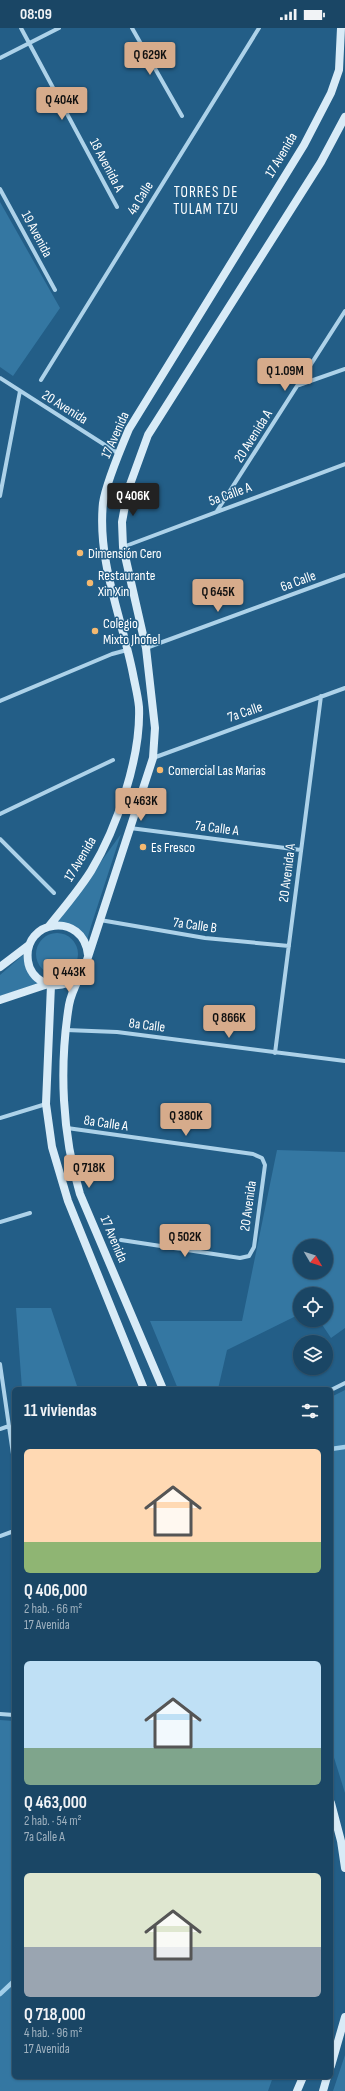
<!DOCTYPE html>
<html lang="es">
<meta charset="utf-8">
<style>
body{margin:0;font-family:"Sofia Sans Condensed",sans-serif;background:#27506e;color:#f1f3f6;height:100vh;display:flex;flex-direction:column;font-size:15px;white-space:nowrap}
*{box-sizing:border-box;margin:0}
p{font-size:13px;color:#9fb1bf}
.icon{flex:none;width:22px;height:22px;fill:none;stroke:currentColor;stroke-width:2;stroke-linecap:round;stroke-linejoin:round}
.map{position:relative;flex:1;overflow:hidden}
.panel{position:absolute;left:12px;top:1359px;width:321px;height:692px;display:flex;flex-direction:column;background:#1a4665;border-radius:6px;box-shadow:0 1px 3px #0004,0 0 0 1px #385e79}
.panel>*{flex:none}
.needle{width:26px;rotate:129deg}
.fabs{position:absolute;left:293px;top:1211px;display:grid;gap:8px}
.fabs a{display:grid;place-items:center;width:40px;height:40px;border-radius:50%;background:#1a4665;box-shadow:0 1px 3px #0004,0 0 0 1px #385e79;font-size:20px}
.price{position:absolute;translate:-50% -34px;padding:0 9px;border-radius:4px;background:#d6ab8b;color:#111;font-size:13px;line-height:26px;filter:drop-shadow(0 1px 2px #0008)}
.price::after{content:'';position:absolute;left:50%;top:24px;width:12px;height:9px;margin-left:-6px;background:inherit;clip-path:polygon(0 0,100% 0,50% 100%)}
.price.active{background:#222;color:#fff}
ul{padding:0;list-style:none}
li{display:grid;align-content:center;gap:8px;height:212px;padding:0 12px}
li span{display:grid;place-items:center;height:124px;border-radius:6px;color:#555}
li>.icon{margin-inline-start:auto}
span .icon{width:72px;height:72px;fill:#fffc;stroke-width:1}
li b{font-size:17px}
h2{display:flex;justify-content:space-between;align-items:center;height:48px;padding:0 12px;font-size:17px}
.status{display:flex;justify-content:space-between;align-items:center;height:28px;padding:0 20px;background:#1a4665;direction:ltr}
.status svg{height:11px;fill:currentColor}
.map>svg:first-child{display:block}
.green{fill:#3477a2;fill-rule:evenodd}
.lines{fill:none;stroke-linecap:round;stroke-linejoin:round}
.stream{stroke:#a2cfea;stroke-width:4.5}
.street{stroke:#add2e9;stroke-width:4}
.secondary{stroke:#d8ebf7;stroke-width:8}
.poi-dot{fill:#f4b970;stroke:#235e87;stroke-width:1.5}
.labels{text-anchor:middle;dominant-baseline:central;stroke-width:3;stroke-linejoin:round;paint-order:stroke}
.street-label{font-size:14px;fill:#fff;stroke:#235e87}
.poi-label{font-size:14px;fill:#fff;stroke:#235e87;text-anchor:start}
.neighbourhood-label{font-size:15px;letter-spacing:1px;fill:#fff;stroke:#235e87}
</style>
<div class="status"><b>08:09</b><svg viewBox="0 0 49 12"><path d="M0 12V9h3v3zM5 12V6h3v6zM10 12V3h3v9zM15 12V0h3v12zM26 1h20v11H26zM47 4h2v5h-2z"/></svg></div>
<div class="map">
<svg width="345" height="2063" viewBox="0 0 345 2063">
<rect width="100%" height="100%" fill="#235e87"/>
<path class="green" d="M0,174L60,280L13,348L0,339Z
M121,806L91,898L87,912L71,897L58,893Z
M36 926a21 21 0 1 1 42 0a21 21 0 1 1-42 0Z
M23,927C25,941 30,947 41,955L0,968V947Z
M277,1122L345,1124V1300L331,1310L319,1292H326V1266H300V1286L227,1322L218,1361H178L150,1293H242ZM300,1218H326V1244H300Z
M16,1280H51L78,1361H22Z
M345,1362V1765L331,1720V1369Z
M0,1692L14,1693V2049H273L268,2063H0Z
M345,2027V2063H333Z"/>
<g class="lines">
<path class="stream" d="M331,1421L345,1419
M0,1966L14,1953"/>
<path class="street" d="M21,0L117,179
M132,0L182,88
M0,30L59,0
M0,161L55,262
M0,350L119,426
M41,352L259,0
M299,357L345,341
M0,468L20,363
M217,483L345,283
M123,519L345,436
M146,620L345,547
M0,673L112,626L127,622
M153,730L345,660
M0,786L113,732
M130,800L301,822
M0,811L54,865
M100,892L205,910L289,918
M66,1002L117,1004L345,1033
M275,1025L321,668
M0,1090L46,1076
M67,1100L253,1126L262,1130L265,1137L254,1219L249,1228L240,1230L121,1212
M0,1194L30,1185
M0,1336L14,1433
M331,1362L345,1355
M0,1401L9,1398
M0,1508L14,1503
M0,1686L14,1687"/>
<path class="secondary" d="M49,898C64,880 79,862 91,843C117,800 141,729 139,679C138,668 135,657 133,646C122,590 97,533 103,475C106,455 121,420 129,401L304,117L331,65L339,42L341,0
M0,939L29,917
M80,948C69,956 57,961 43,954C35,950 29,942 28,933C22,891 84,883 88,927
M51,957L46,1076L52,1119L68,1173L144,1361
M0,972L48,956
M163,1361L80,1166C62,1106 59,1039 69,977C72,960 83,945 88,929C110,863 131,796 153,730L155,700L146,620L123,519L122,494L128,462L148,407L321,134L345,89
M331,1775L341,1813L345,1840
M331,2038L345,1989
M297,2063L303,2049
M323,2063L327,2049"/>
</g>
<g class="poi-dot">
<circle cx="80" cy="525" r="4"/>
<circle cx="90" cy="555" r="4"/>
<circle cx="95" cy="603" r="4"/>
<circle cx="160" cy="742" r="4"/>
<circle cx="143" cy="819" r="4"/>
</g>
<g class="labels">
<g class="street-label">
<text transform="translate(281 127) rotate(-59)">17 Avenida</text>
<text transform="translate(107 137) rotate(62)">18 Avenida A</text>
<text transform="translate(140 170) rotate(-58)">4a Calle</text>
<text transform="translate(37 206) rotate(62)">19 Avenida</text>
<text transform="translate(65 379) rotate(32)">20 Avenida</text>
<text transform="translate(115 407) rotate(-66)">17 Avenida</text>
<text transform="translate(253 408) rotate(-58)">20 Avenida A</text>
<text transform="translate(230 466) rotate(-20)">5a Calle A</text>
<text transform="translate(298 553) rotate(-20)">6a Calle</text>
<text transform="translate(245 684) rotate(-19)">7a Calle</text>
<text transform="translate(217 800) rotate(7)">7a Calle A</text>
<text transform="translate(80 831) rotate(-59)">17 Avenida</text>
<text transform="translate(287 845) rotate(-83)">20 Avenida A</text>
<text transform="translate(195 897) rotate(8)">7a Calle B</text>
<text transform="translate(147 997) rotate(7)">8a Calle</text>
<text transform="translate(106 1095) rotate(8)">8a Calle A</text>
<text transform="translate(248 1178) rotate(-82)">20 Avenida</text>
<text transform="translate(114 1211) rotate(67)">17 Avenida</text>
</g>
<g class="poi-label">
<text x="88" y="525">Dimensión Cero</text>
<text x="98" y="547">Restaurante<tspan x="98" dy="16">Xin Xin</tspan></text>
<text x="103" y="595">Colegio<tspan x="103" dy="16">Mixto Jhofiel</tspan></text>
<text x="168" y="742">Comercial Las Marias</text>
<text x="151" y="819">Es Fresco</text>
</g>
<g class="neighbourhood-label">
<text x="206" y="164">TORRES DE<tspan x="206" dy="17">TULAM TZU</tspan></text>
</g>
</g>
</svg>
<div class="fabs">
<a><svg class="needle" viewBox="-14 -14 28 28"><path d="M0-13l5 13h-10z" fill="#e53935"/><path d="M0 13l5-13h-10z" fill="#9fb1bf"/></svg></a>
<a><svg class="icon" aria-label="locate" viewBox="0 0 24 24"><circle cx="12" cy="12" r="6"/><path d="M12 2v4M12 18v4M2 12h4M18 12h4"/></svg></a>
<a><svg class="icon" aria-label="layers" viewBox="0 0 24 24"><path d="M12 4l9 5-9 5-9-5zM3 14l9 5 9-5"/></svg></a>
</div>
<b class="price" style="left:150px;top:48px">Q 629K</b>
<b class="price" style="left:62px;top:93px">Q 404K</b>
<b class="price" style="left:285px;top:364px">Q 1.09M</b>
<b class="price active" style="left:133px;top:489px">Q 406K</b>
<b class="price" style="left:218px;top:585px">Q 645K</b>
<b class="price" style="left:141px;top:794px">Q 463K</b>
<b class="price" style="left:69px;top:965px">Q 443K</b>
<b class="price" style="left:229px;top:1011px">Q 866K</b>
<b class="price" style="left:186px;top:1109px">Q 380K</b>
<b class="price" style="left:89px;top:1161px">Q 718K</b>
<b class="price" style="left:185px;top:1230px">Q 502K</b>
<section class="panel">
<h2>11 viviendas<svg class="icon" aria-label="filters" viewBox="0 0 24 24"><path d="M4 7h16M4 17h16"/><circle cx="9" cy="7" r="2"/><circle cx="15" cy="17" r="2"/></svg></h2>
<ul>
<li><span style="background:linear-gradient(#ffd9b3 75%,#8fb573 0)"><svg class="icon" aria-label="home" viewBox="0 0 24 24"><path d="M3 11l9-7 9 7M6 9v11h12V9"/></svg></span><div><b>Q 406,000</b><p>2 hab. · 66 m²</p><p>17 Avenida</p></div></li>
<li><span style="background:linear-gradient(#bfe0f5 70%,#7fa58c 0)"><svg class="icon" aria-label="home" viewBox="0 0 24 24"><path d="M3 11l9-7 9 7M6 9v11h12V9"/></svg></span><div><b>Q 463,000</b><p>2 hab. · 54 m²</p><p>7a Calle A</p></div></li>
<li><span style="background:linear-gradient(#dfe7d0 60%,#9aa5b1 0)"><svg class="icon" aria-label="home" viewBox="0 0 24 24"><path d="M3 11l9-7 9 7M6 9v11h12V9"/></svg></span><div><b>Q 718,000</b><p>4 hab. · 96 m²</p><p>17 Avenida</p></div></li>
</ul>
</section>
</div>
